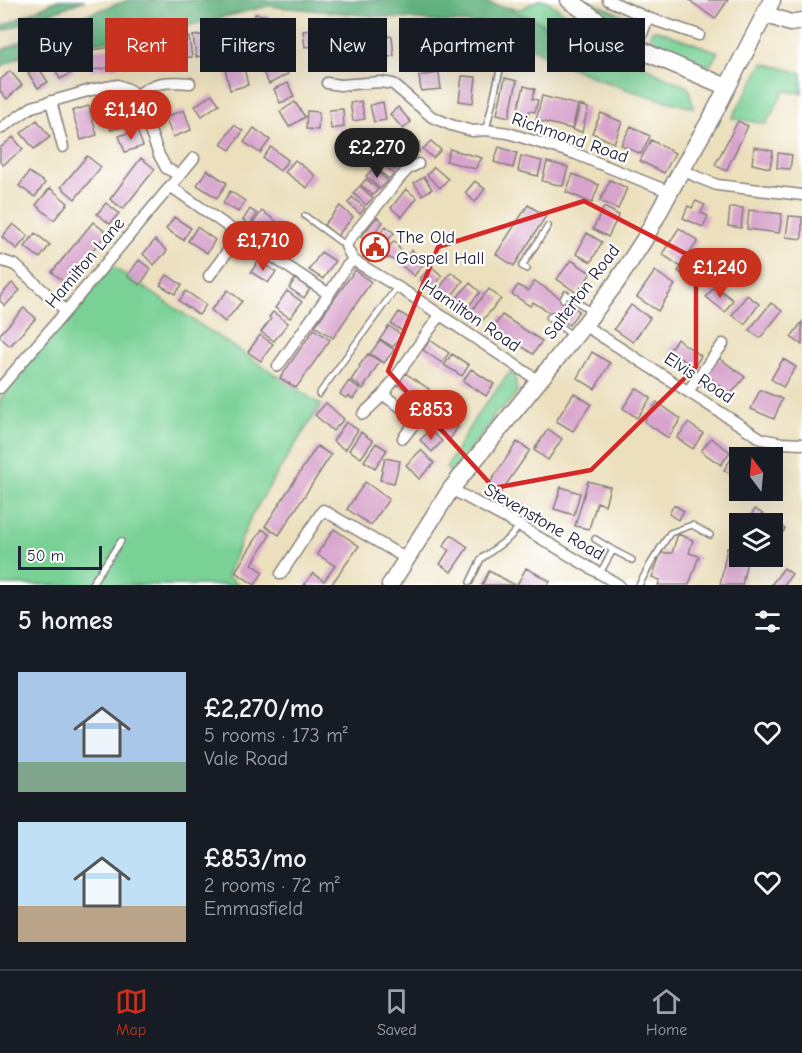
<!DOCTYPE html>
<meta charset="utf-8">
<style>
body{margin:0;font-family:"Comic Neue",sans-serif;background:#20242c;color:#f1f3f6;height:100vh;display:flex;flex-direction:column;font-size:22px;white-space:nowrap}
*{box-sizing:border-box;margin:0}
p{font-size:20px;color:#9ea1a6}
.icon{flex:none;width:33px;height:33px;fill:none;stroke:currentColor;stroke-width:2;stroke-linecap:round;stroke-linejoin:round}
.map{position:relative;height:585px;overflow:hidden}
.side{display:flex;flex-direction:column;background:#171b24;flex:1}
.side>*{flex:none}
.hud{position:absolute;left:18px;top:18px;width:766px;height:54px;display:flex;gap:12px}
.needle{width:39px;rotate:344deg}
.controls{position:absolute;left:729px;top:447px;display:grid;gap:12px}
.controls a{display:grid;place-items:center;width:54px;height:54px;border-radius:0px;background:#171b24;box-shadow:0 6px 24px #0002;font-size:30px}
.scale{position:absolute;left:18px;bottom:15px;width:84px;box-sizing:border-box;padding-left:6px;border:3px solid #22223b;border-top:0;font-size:16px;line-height:21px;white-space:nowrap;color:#22223b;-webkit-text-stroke:4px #fff;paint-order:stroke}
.price{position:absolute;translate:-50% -51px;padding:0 14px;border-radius:21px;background:#c8321e;color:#fff;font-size:20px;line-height:39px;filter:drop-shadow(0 2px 3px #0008)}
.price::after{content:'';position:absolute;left:50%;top:36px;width:18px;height:14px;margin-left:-9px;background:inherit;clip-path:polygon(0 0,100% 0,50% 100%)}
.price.current{background:#222;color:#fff}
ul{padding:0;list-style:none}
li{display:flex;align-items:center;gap:18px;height:150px;padding:0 18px}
li span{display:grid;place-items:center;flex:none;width:168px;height:120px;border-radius:0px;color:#555}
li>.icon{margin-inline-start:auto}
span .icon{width:72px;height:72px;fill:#fffc;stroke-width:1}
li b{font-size:26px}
h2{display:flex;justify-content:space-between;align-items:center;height:72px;padding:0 18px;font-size:26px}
.tag{padding:0 21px;border-radius:0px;background:#171b24;box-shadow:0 6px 24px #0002;font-size:21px;line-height:54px}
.tag.current{background:#c8321e;color:#fff}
.menu{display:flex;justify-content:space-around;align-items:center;height:84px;border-top:2px solid #363941;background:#171b24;font-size:16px;color:#9ea1a6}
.menu a{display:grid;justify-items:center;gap:3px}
.menu .current{color:#c8321e}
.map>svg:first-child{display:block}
.green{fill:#79d196;stroke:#4e7a68;stroke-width:1.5}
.forest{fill:#62b37f;stroke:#426a5d;stroke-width:1.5}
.building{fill:#d8a3cc}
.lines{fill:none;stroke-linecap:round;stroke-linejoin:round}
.lane-casing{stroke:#86807c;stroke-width:8}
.street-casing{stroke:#86807c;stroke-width:13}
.secondary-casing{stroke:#86807c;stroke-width:19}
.lane{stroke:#fff;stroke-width:5}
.street{stroke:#fff;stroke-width:10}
.secondary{stroke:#fff;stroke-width:16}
.marked{fill:none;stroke:#d62828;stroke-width:4.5;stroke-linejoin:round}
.labels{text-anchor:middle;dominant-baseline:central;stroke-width:4.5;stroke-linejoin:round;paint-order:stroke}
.street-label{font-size:18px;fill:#22223b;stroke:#fff}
.poi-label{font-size:18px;fill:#22223b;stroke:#fff;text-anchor:start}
</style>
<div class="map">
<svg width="802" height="585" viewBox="0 0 802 585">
<rect width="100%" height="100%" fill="#fff"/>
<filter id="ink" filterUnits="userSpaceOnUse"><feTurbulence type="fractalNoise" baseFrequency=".0167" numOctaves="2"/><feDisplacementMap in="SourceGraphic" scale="12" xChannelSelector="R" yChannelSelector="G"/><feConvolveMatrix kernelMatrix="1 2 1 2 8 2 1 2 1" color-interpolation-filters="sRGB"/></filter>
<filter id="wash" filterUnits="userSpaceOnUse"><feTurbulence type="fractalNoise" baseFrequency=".008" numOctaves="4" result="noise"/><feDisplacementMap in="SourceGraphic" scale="24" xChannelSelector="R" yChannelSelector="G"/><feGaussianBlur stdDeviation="1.35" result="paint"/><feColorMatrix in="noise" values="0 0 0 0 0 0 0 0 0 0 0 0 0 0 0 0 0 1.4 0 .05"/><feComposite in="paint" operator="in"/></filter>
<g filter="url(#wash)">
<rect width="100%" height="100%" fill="#ebdfbc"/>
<path class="green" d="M539,0H546C592,33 636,66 688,87L694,108C648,97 606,84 563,64C557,45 552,26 532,18C524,15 516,14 510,8L521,9Z
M579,0H587L638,22L639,27L634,32L628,33Z
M657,30L718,52L710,66L682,59L651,46C648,41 649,36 652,31Z
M763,63L802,73V93L784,91L766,124L732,118Z
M112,266L321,405L289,454L250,518L227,576L239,585H0V399L23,369L68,321Z
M510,372L515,376L517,393L502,410H498L492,418V422L451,473L446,468L475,418Z"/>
<path class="forest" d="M58,0H85L0,32V27Z
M128,0H473L510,8C516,14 524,15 532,18C552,26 557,45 563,64L549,59L507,33L485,23L440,22L268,6L159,33L25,54L0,67V51L57,25Z"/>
<g id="blocks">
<path class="building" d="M689,0H728L715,19Z
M255,14L269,16L266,34L264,33L267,39L261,42L254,32H252Z
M473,28L493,30L489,57L469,55Z
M323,29L324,45L305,47L303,31Z
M224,32L227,53L196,57L193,36Z
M504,34L511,35L508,55L501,54Z
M392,36L394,56L355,61L353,41Z
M189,37L192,57L170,59L167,40Z
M414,39L422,46L412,56L404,48Z
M271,40L279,52L264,62L256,49Z
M160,44L162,60L134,64L132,47Z
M328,46H339L340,60H328Z
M115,47L118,67L91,70L89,50Z
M424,49L435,60L425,69L415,59Z
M64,52L74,72L60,79L50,59Z
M242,59L248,85L230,90L224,64Z
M281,60L288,74L269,84L262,70Z
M38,67L48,82L38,88L28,73Z
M10,71L22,85L7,99L0,91V80Z
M439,73L441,89L421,91L419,76Z
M462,76L476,77L473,103L459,101Z
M505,78L517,81L509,117L497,114Z
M288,83L294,97L280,103L274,89Z
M524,86L535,89L532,99L538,100L535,112L529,111L527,120L516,117Z
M212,94L219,104L202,116L195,106Z
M123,96L132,125L111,130L103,102Z
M542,96L578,105L572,129L536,120Z
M361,101L365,119L353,121L350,103Z
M295,102L305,117L289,127L280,112Z
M383,102L386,120L374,122L370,105Z
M580,105L588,108L582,132L573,130Z
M89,106L97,135L81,140L72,111Z
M398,107L411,122L403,129L390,114Z
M343,109L344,127L331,129L329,110Z
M184,110L191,130L173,137L165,117Z
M307,111L319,112L318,130L306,129Z
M601,113L622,122L614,143L592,133Z
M37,120L50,137L34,149L21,133Z
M738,121L748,126L726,171L715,165Z
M234,125L243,131L230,150L221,144Z
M631,126L650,136L641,154L621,145Z
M254,128L270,140L260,153L244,142Z
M137,130L143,146L125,152L119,136Z
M13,137L23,149L3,165L0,162V148Z
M651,140L675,153L664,173L640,161Z
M409,141L419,142V152L408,151Z
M431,141L441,150L433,158L423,149Z
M396,146L407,156L401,163L391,153Z
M271,147L288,160L280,171L263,158Z
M499,147L517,153L513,168L494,162Z
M754,147L773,151L770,168L752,164Z
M450,149L453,150L482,158L475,169L446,161Z
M387,153L400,164L395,170L382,159Z
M778,153L792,155L790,169L777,168Z
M87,156L101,167L75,199L61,187Z
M521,156L542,161L538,176L518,171Z
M141,158L155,169L123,209L110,199Z
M295,160L316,176L307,188L285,172Z
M547,162L568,167L563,186L542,181Z
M382,163L394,174L389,179L377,169Z
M434,167L448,179L440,188L427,175Z
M374,168L388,181L380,189L366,176Z
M207,170L227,183L217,198L197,185Z
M29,172L45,183L35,197L19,186Z
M573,174L599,185L592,203L566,192Z
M424,177L432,189L422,195L414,183Z
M366,179L378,189L373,195L361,185Z
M610,180L627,188L618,209L600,201Z
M475,181L485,189L475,202L465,193Z
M360,186L373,198L366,205L353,193Z
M50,188L68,203L54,220L36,205Z
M406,189L417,198L402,217L391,208Z
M230,191L245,201L238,212L223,203Z
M352,197L365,208L360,214L348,203Z
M696,201L705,205L701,213L708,216L703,227L683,218L688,206L692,208Z
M106,203L119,213L110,224L97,214Z
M528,205L546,216L514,266L496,254Z
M340,206L353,217L337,236L324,225Z
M604,207L619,215L608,237L593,229Z
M730,207L743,208L741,228L728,226Z
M250,209L257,214L250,225L243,220Z
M749,210L782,214L779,233L747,229Z
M262,211L300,238L290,252L251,226Z
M789,216L802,217V239L786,237Z
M174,217L191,228L183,240L166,229Z
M377,217L383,222L367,242L361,237Z
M93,222L107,233L65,283L52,272Z
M13,224L28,236L17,249L2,237Z
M386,226L394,233L377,253L369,246Z
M197,227L215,240L207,253L188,241Z
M679,228L698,241L682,264L698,275L693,282L678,271L681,267L662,254Z
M35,233L50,245L40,258L25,247Z
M587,233L602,242L591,262L576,254Z
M155,240L167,251L154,265L143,254Z
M394,241L399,245L398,247L402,251L394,261L389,257L388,259L383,254Z
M412,250L425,262L414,276L400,264Z
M321,252L335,261L323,279L309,270Z
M139,260L151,269L140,285L127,276Z
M259,260L276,272L268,283L251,272Z
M571,260L591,273L577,293L557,279Z
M431,266L442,276L432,289L420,279Z
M355,270L371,282L333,338L315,326Z
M655,271L675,285L658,311L637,297Z
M451,272L463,281L450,298L439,289Z
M167,275L182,285L175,294L160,285Z
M295,279L310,289L304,298L289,288Z
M535,281L579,311L569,325L533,302L530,306L512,294L518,285L528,291Z
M12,283L20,290L5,306L0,301V296Z
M470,283L480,292L466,309L455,300Z
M715,286L733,300L725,312L706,297Z
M489,289L501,299L482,321L471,311Z
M228,290L242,301L225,322L211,310Z
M186,291L206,305L199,315L179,301Z
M287,291L302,302L290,318L275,308Z
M747,295L759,304L745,324L732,315Z
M771,303L782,311L760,338L749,330Z
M631,305L650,318L633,342L614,329Z
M24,308L36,318L10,346L0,337V334Z
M273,312L288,323L274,341L261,332L271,319L269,317Z
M399,312L410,319L402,331L391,324Z
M502,315L542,341L533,354L493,328Z
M802,322V345L791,337Z
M389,326L402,335L393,347L380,339Z
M314,329L330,340L296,388L280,378Z
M260,335L273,344L261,361L248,352Z
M677,339L701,356L694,367L669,351Z
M380,340L394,350L384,363L370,354Z
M430,340L449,353L442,363L423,350Z
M592,352L610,363L595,389L577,378Z
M368,354L380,361L363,389L351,380L360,367L359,366Z
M452,354L469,365L462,376L444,365Z
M719,358L745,377L731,394L706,375Z
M783,359L796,367L783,387L771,379Z
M471,369L494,384L486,396L463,381Z
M405,373L429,389L422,400L398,385Z
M349,381L360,389L353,399L348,396L346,398L340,394Z
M636,388L651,398L637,418L623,408Z
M760,390L782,399L774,419L751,409Z
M574,393L591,404L573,431L556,421Z
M448,397L463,404L465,407L459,421L441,413Z
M657,402L681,419L668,438L644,421Z
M326,403L344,419L333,431L315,415Z
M439,415L458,427L450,439L431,427Z
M346,422L358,430L345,450L333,441Z
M688,423L703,433L693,449L677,438Z
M548,429L562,439L548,460L534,450Z
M430,430L442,441L432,452L420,440Z
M361,432L373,441L361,458L349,450Z
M711,438L730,452L721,465L701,451Z
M517,442L530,450L501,492L489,484Z
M376,443L387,450L375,468L364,461Z
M317,446L331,455L279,535L265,526Z
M421,450L434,463L419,479L406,465Z
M736,451L746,458H740V480L724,470Z
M385,458L400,461L394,483L380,480Z
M772,475L780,480L768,499L755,490H772Z
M588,481L610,487L605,505L597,502L589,529L575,526Z
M365,482L389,499L371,525L347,509Z
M561,487L580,493L574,515L554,509Z
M674,505L684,511L678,520L669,514Z
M755,509L785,529L776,543L772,541V524H745Z
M262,529L270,535L252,564L263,572L255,585L235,572Z
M334,529L359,546L331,585H304L313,573L324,581L335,566L317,554Z
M678,534L693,540L689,553L699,556L689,585H658L660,580L652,577L661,553H672Z
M451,535L468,547L451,572L440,564L449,550L443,546Z
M727,548L740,551V556H748L742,585H720Z
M526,568L550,581L548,585H517Z
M784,568L792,574L784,585H771Z
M489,571L515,585H482Z"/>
</g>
</g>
<g filter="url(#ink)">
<use href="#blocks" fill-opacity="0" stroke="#86807c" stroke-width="1.5"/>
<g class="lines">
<g class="lane-casing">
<path id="lane" d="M486,130L500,70L498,51
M305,216L346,246
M527,269L522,266L548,226
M563,299L566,294L592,312
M552,315L549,318L573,336
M319,394L397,287
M512,521L519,510
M595,539L613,550L600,573
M613,550L632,560
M470,582L481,559L509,538L520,526
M91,585L121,541
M639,585L651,563L670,533L692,525L710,535"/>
</g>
<g class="street-casing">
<path id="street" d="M608,0L648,18L699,35
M637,47L648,18
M327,83L340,85L380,82L393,84L432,117L451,125L472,131L486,130L508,133L576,154L670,192
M137,96C141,93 145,89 150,87C161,81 178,82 190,83
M51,101L63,147
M0,129L32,107L91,90L118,85L128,89L137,96L159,155L166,168L179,175
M418,164L409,168L399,179L349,240L346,246L353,260L409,294L539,381
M682,169L697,177L717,185L802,195
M170,186L240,235L329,294
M0,260L15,265L66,311
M209,276L240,235
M584,325L762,439L782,443L802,444
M278,366L329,294L346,267L353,260
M0,388L66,311L194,158
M688,391L723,344
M383,395L418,419L403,438
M363,414L383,395L440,315
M451,489L520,526L619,585
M281,574L323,510L407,559"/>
</g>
<g class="secondary-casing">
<path id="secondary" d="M569,0L627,42L652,55L727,87
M765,14L790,23L802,21
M390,585L451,489L584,325L616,283L644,240L682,169L713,115L772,0"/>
</g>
<use href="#lane" class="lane"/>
<use href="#street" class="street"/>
<use href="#secondary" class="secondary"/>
</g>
</g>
<path class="marked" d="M584,201L696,259V367L591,470L494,488L388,371L438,247Z"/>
<defs>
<g id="civic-ring" transform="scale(1.5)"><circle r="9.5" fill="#fff" stroke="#c8321e" stroke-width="1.5"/><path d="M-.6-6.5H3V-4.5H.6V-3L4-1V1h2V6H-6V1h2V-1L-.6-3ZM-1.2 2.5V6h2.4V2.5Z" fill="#c8321e"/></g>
</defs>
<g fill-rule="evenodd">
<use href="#civic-ring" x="375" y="247"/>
</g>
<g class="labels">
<g class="street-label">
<text transform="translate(570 138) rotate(19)">Richmond Road</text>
<text transform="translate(85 263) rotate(-50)">Hamilton Lane</text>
<text transform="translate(582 292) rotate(-53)">Salterton Road</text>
<text transform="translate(471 316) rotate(34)">Hamilton Road</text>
<text transform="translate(699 378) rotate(33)">Elvis Road</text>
<text transform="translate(544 522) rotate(30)">Stevenstone Road</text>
</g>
<g class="poi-label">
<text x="396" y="237">The Old<tspan x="396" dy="21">Gospel Hall</tspan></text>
</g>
</g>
</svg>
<div class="controls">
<a><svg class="needle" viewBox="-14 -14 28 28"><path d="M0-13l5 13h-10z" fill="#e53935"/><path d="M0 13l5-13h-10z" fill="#9ea1a6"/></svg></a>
<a><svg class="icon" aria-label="layers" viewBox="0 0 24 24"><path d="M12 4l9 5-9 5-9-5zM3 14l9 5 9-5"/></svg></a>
</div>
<div class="scale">50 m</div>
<b class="price" style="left:131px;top:141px">£1,140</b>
<b class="price current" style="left:377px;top:179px">£2,270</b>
<b class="price" style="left:263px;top:272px">£1,710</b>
<b class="price" style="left:720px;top:299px">£1,240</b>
<b class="price" style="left:431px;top:441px">£853</b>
<div class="hud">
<a class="tag">Buy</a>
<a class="tag current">Rent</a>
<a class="tag">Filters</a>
<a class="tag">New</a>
<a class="tag">Apartment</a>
<a class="tag">House</a>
</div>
</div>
<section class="side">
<h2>5 homes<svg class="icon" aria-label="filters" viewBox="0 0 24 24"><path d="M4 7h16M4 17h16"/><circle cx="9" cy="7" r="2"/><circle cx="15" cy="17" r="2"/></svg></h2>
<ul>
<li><span style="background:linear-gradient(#a9c7e8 75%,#7fa58c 0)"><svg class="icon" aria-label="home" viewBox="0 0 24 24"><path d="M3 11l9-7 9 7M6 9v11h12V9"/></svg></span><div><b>£2,270/mo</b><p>5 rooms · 173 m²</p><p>Vale Road</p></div><svg class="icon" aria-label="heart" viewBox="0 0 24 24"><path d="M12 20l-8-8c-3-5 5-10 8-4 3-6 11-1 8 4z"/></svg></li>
<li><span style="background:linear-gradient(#bfe0f5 70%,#b9a48a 0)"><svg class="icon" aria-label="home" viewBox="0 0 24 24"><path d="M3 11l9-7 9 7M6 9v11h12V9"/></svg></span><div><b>£853/mo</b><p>2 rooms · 72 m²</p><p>Emmasfield</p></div><svg class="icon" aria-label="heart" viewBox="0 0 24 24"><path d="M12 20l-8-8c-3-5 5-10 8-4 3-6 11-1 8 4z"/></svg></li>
</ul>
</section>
<nav class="menu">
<a class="current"><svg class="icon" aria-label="map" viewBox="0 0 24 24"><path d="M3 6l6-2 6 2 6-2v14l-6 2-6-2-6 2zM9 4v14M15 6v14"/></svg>Map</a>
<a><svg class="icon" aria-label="saved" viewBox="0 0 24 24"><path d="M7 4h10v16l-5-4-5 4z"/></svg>Saved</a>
<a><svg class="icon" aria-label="home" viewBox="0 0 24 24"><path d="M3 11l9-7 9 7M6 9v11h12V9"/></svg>Home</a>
</nav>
